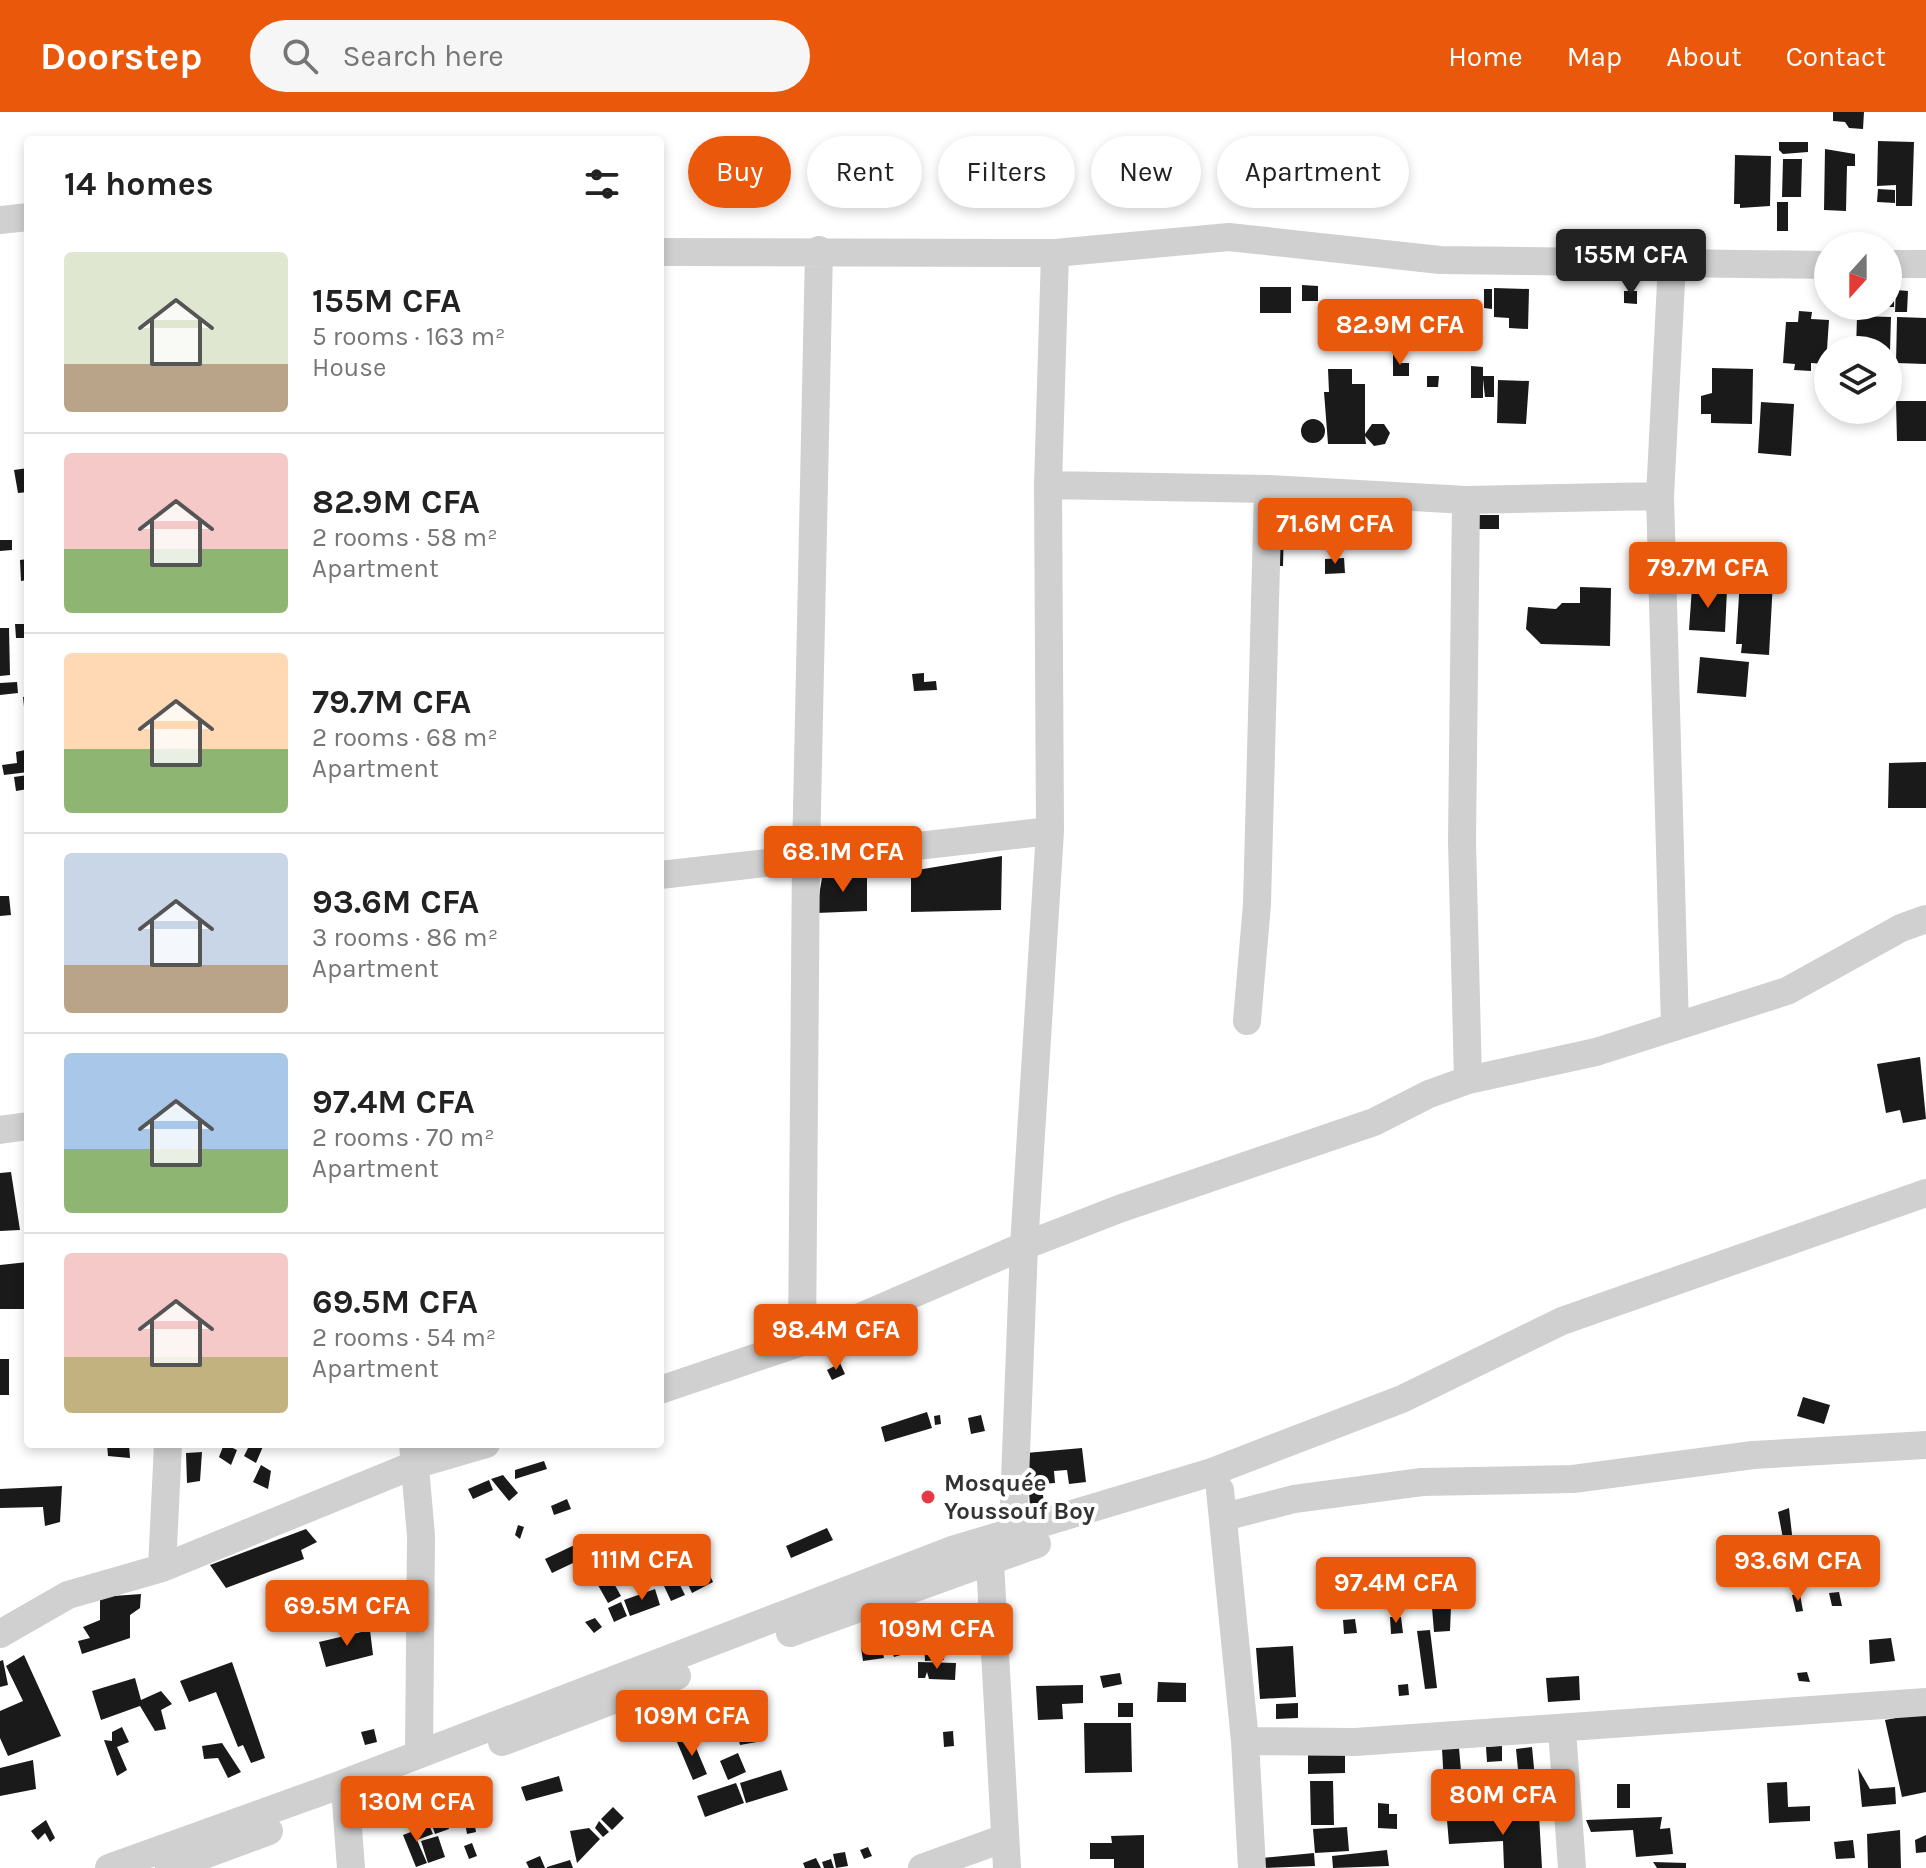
<!DOCTYPE html>
<meta charset="utf-8">
<style>
body{margin:0;font-family:Karla,sans-serif;background:#f6f6f6;color:#222;height:100vh;display:flex;flex-direction:column;font-size:30px;white-space:nowrap}
*{box-sizing:border-box;margin:0}
p{font-size:26px;color:#767676}
.icon{flex:none;width:44px;height:44px;fill:none;stroke:currentColor;stroke-width:2;stroke-linecap:round;stroke-linejoin:round}
.map{position:relative;flex:1;overflow:hidden}
.sheet{position:absolute;left:24px;top:24px;width:640px;height:1312px;display:flex;flex-direction:column;background:#fff;border-radius:8px;box-shadow:0 4px 12px #0003}
.sheet>*{flex:none}
.top-card{position:absolute;left:688px;top:24px;width:760px;height:72px;display:flex;gap:16px}
.needle{width:52px;rotate:201deg}
.controls{position:absolute;left:1814px;top:120px;display:grid;gap:16px}
.controls a{display:grid;place-items:center;width:88px;height:88px;border-radius:50%;background:#fff;box-shadow:0 4px 12px #0003;font-size:40px}
.price{position:absolute;translate:-50% -68px;padding:0 18px;border-radius:8px;background:#ea580c;color:#fff;font-size:26px;line-height:52px;filter:drop-shadow(0 2px 4px #0008)}
.price::after{content:'';position:absolute;left:50%;top:48px;width:24px;height:18px;margin-left:-12px;background:inherit;clip-path:polygon(0 0,100% 0,50% 100%)}
.price.active{background:#222;color:#fff}
ul{padding:0;list-style:none}
li{display:flex;align-items:center;gap:24px;height:200px;padding:0 40px}
li+li{border-top:2px solid #e0e0e0}
li span{display:grid;place-items:center;flex:none;width:224px;height:160px;border-radius:8px;color:#555}
li>.icon{margin-inline-start:auto}
span .icon{width:96px;height:96px;fill:#fffc;stroke-width:1}
li b{font-size:34px}
h2{display:flex;justify-content:space-between;align-items:center;height:96px;padding:0 40px;font-size:34px}
.chip{padding:0 28px;border-radius:36px;background:#fff;box-shadow:0 4px 12px #0003;font-size:28px;line-height:72px}
.chip.active{background:#ea580c;color:#fff}
header{display:flex;align-items:center;gap:48px;box-sizing:border-box;height:112px;padding:0 40px;background:#ea580c;color:#fff}
header strong{font-size:38px}
nav{display:flex;gap:44px;margin-inline-start:auto;font-size:28px}
.search{width:560px;height:72px;background:#f6f6f6;display:flex;align-items:center;gap:20px;box-sizing:border-box;padding:0 28px;border-radius:44px;color:#767676;font-size:30px}
.map>svg:first-child{display:block}
.building{fill:#1a1a1a}
.lines{fill:none;stroke-linecap:round;stroke-linejoin:round}
.minor{stroke:#d0d0d0;stroke-width:28}
.poi-dot{fill:#e63946;stroke:#fff;stroke-width:3}
.labels{text-anchor:middle;dominant-baseline:central;stroke-width:8;stroke-linejoin:round;paint-order:stroke}
.poi-label{font-size:24px;font-weight:bold;fill:#333;stroke:#fff;text-anchor:start}
</style>
<header>
<strong>Doorstep</strong>
<div class="search"><svg class="icon" aria-label="search" viewBox="0 0 24 24"><circle cx="10" cy="10" r="6"/><path d="M15 15l6 6"/></svg>Search here</div>
<nav><a>Home</a><a>Map</a><a>About</a><a>Contact</a></nav>
</header>
<div class="map">
<svg width="1926" height="1756" viewBox="0 0 1926 1756">
<rect width="100%" height="100%" fill="#fff"/>
<path class="building" d="M1833,0H1864L1863,17L1849,16L1845,10L1833,9Z
M1878,29L1914,30L1912,94H1896V73L1877,74Z
M1779,30H1808V40L1783,42L1779,38Z
M1825,37L1855,42V54H1847L1846,99L1824,98Z
M1735,43L1771,44L1770,94L1740,96V92H1734Z
M1783,47H1802L1801,85H1782Z
M1878,77L1895,78V91L1877,90Z
M1777,90H1788V119H1777Z
M1302,173L1318,174V189H1302Z
M1260,175H1291V201H1260Z
M1494,176L1529,177L1528,217L1509,216V206L1494,205Z
M1484,177H1492V197L1484,196Z
M1896,178L1908,179L1907,200H1895Z
M1624,179H1637V192L1624,191Z
M1888,182L1894,183V195H1888Z
M1392,188V219L1374,220L1373,189Z
M1799,199L1812,200L1811,207L1829,208L1826,252L1811,251V259L1794,258L1795,252L1783,251L1786,210H1798Z
M1857,204L1891,205L1890,238H1856Z
M1897,205L1926,206V252L1896,251Z
M1393,243H1401V251H1409V264H1393Z
M1471,254L1483,255V264H1494V285H1485L1483,267V286H1471Z
M1712,256L1753,257L1752,312L1711,311V302H1701V284L1712,281Z
M1328,257H1352V272H1365V322L1372,312H1384L1390,321L1385,332L1374,334L1365,324L1366,332H1328L1324,280H1329Z
M1427,264H1439L1438,275H1427Z
M1498,268L1529,269L1526,312L1497,311Z
M1896,289H1926V329H1897Z
M1761,290L1794,292L1791,344L1758,341Z
M1301 319a12 12 0 1 1 24 0a12 12 0 1 1-24 0Z
M28,356V380L18,381L14,358Z
M1318,400L1342,402L1339,432L1315,429Z
M1479,403H1499V417H1479Z
M1269,416H1284L1283,454H1268Z
M0,428H12V438L0,439Z
M1344,446L1345,461L1325,462V447Z
M28,447V468L21,469L20,448Z
M1740,467L1773,469L1769,543L1741,541L1742,532H1736Z
M1580,475L1611,476L1610,534L1541,532L1526,517L1528,495L1556,497L1562,491H1580Z
M1692,475L1727,478L1725,520L1689,518Z
M15,512H24V526H16Z
M0,516H9L10,563L0,564Z
M1700,545L1749,550L1746,585L1697,581Z
M25,549H28V577H25Z
M924,561V570L936,569L937,578L914,579L912,562Z
M17,570L18,581L0,583V571Z
M28,584V614H26L23,585Z
M25,638L28,660L4,663L2,653L17,651L16,640Z
M1926,650V696H1888L1889,651Z
M28,663V677L16,679L14,665Z
M1002,744L1001,798L911,800V759Z
M867,761V799L816,801L822,766Z
M0,784H9L11,803L0,804Z
M1920,945L1926,1007L1903,1011L1900,998L1886,1001L1877,952Z
M11,1060L20,1118L0,1119V1061Z
M28,1150V1197H0V1153Z
M0,1247H9V1283H0Z
M840,1251L845,1262L832,1268L827,1258Z
M1803,1285L1830,1293L1824,1312L1797,1304Z
M927,1300L932,1316L885,1330L881,1315Z
M940,1303L941,1312L935,1313L934,1304Z
M981,1303L985,1319L971,1322L968,1306Z
M107,1332H129L130,1346L108,1344Z
M224,1332L237,1338L231,1353L219,1345Z
M250,1332H264L256,1351L244,1344Z
M1082,1336L1086,1370L1069,1372L1067,1358L1054,1359L1055,1371L1042,1372L1044,1393L1030,1394L1026,1341Z
M202,1340L200,1369L187,1371L186,1341Z
M544,1349L547,1357L515,1367V1358Z
M261,1353L271,1359L268,1377L253,1370Z
M503,1363L518,1381L509,1389L491,1367Z
M489,1368L493,1378L473,1387L468,1377Z
M62,1374L60,1410L45,1414L43,1395L0,1396V1377Z
M567,1387L571,1397L554,1403L551,1394Z
M1789,1396L1793,1431L1784,1432L1778,1400Z
M518,1413L524,1415L520,1427L515,1423Z
M827,1416L833,1428L791,1446L786,1434Z
M306,1417L317,1430L301,1438L304,1447L226,1476L210,1453Z
M601,1426L606,1438L597,1442L592,1431Z
M585,1428L592,1442L552,1461L545,1447Z
M1871,1433V1450L1853,1453L1858,1436Z
M1840,1437V1451H1808L1807,1440Z
M598,1443L621,1484L608,1491L585,1450Z
M705,1453L713,1470L692,1481L684,1464Z
M677,1467L685,1483L671,1489L664,1474Z
M1452,1470L1450,1519L1434,1520L1430,1471Z
M655,1477L660,1493L630,1504L624,1488Z
M1839,1480L1842,1494H1832L1829,1481Z
M322,1481L334,1509L312,1518L300,1491Z
M141,1482L140,1496L130,1503V1526L82,1542L78,1529L90,1526L83,1515L100,1508V1485Z
M1800,1482L1803,1499L1796,1500L1792,1483Z
M621,1490L627,1504L614,1510L608,1496Z
M1390,1505H1401L1403,1521L1391,1522Z
M595,1506L602,1515L594,1521L585,1510Z
M1355,1507L1357,1521L1344,1522L1343,1508Z
M370,1518L373,1543L326,1555L319,1530Z
M1430,1518L1437,1576L1425,1577L1417,1519Z
M943,1521L944,1548L925,1549L924,1522Z
M909,1523L914,1539L894,1545L889,1529Z
M1891,1526L1895,1549L1870,1552L1869,1528Z
M881,1532L884,1546L863,1549L861,1535Z
M1293,1534L1296,1585L1260,1587L1256,1536Z
M24,1543L61,1624L8,1644L0,1626V1599L23,1589L6,1554Z
M3,1548L8,1573L0,1575V1549Z
M232,1550L265,1646L251,1651L243,1633L238,1635L216,1580L189,1590L180,1569Z
M918,1550L956,1551L955,1568L929,1567L927,1560L925,1566H918Z
M1807,1560L1810,1570L1799,1569L1797,1561Z
M1120,1561L1122,1572L1103,1576L1100,1564Z
M1579,1564L1580,1588L1548,1590L1546,1566Z
M135,1566L141,1588L161,1579L172,1592L161,1598L166,1617L155,1619L140,1594L101,1608L92,1579Z
M1158,1570L1186,1571V1590H1157Z
M1408,1572L1409,1583L1399,1584L1398,1573Z
M1083,1573V1591L1062,1592L1063,1607L1038,1608L1036,1574Z
M1118,1591H1133V1605H1118Z
M1298,1591V1606L1276,1607V1592Z
M752,1596L757,1617L719,1627L714,1605Z
M1926,1600V1680L1902,1685L1885,1608Z
M1084,1611H1131L1132,1660L1085,1661Z
M122,1615L129,1630L117,1635L127,1658L117,1664L104,1628L112,1629V1620Z
M374,1617L377,1630L365,1633L361,1620Z
M953,1619L954,1634L944,1635L943,1620Z
M755,1621L757,1630L740,1633L738,1625Z
M691,1624L707,1662L693,1668L677,1630Z
M222,1631L241,1660L228,1666L218,1646L204,1647L202,1634Z
M1502,1634V1649L1487,1650L1486,1635Z
M1532,1635L1536,1677L1520,1678L1516,1637Z
M1459,1636L1462,1670L1444,1672L1442,1637Z
M738,1641L746,1660L728,1668L720,1649Z
M1345,1641V1661L1308,1662V1642Z
M33,1648L36,1677L0,1684V1656Z
M1858,1656L1870,1677L1895,1675L1896,1692L1862,1695Z
M781,1658L788,1678L746,1691L740,1671Z
M559,1664L563,1679L526,1689L521,1675Z
M1310,1669H1333L1334,1713H1311Z
M1787,1670L1788,1695L1810,1694V1709L1769,1711L1767,1671Z
M736,1671L744,1691L705,1705L697,1684Z
M1617,1672H1630V1696H1617Z
M1447,1686H1461V1698H1447Z
M1378,1691L1389,1692V1702H1397V1717L1378,1716Z
M613,1695L624,1706L612,1718L601,1707Z
M1539,1703L1542,1756H1504L1503,1729L1449,1732L1447,1708Z
M1662,1705L1660,1717L1670,1716L1673,1742L1636,1745L1633,1718L1591,1720L1586,1708Z
M46,1708L55,1726L50,1730L45,1721L38,1728L31,1719Z
M446,1709L449,1717L435,1722L432,1713Z
M474,1709L476,1720L467,1722L465,1711Z
M599,1709L609,1720L603,1725L595,1716Z
M429,1713L433,1722L417,1728L427,1751L416,1755L403,1723Z
M1347,1715L1349,1739L1315,1741L1313,1717Z
M589,1716L600,1727L577,1751L570,1719Z
M1900,1718L1901,1756H1868L1867,1722Z
M1144,1723V1756H1114V1747H1090V1731H1112L1111,1724Z
M1926,1723V1740L1916,1741L1915,1728Z
M438,1724L445,1745L428,1751L421,1729Z
M1853,1728L1855,1746L1836,1747L1834,1730Z
M472,1731L477,1744L469,1747L464,1734Z
M868,1735L872,1744L864,1747L860,1738Z
M1387,1738L1389,1754L1333,1756L1332,1744Z
M845,1740L848,1754L836,1756L833,1742Z
M1314,1741L1315,1754L1263,1756L1262,1746Z
M540,1744L545,1756H529L526,1750Z
M816,1746L821,1756H805L803,1751Z
M831,1747L834,1756H824L822,1750Z
M570,1748L573,1756H547V1755Z
M1653,1750L1686,1751V1756H1657Z"/>
<g class="lines">
<path class="minor" d="M0,108L28,105
M660,140L1055,141L1229,125L1440,148L1828,153
M1672,151L1660,384L1675,915
M1888,152H1926
M1048,373L1268,377L1466,388L1660,384
M1466,388L1462,729L1468,968
M660,763L1050,719
M1247,909L1257,792L1268,377
M0,1018L28,1014
M802,1230L806,744L819,138
M660,1278L802,1230L1024,1134L1119,1097L1374,1010L1429,982L1468,968L1596,940L1787,879L1901,816L1926,807
M168,1332L162,1456L414,1353L486,1332
M413,1332L421,1424L419,1641
M1220,1378L1245,1629L1252,1756
M1224,1405L1294,1387L1422,1370L1573,1367L1753,1343L1926,1333
M1013,1420L1024,1134L1050,719L1048,373L1055,141
M989,1433L1007,1756
M790,1521L1037,1432
M0,1522L68,1483L162,1456
M1562,1618L1572,1756
M1245,1629L1355,1630L1926,1590
M502,1630L677,1564
M346,1690L351,1756
M109,1756L337,1674L952,1438L1209,1361L1402,1287L1562,1209L1926,1081
M169,1756L269,1719
M922,1756L1005,1726"/>
</g>
<circle class="poi-dot" cx="928" cy="1385" r="8"/>
<g class="labels">
<g class="poi-label">
<text x="944" y="1371">Mosquée<tspan x="944" dy="28">Youssouf Boy</tspan></text>
</g>
</g>
</svg>
<div class="controls">
<a><svg class="needle" viewBox="-14 -14 28 28"><path d="M0-13l5 13h-10z" fill="#e53935"/><path d="M0 13l5-13h-10z" fill="#767676"/></svg></a>
<a><svg class="icon" aria-label="layers" viewBox="0 0 24 24"><path d="M12 4l9 5-9 5-9-5zM3 14l9 5 9-5"/></svg></a>
</div>
<b class="price active" style="left:1631px;top:185px">155M CFA</b>
<b class="price" style="left:1400px;top:255px">82.9M CFA</b>
<b class="price" style="left:1335px;top:454px">71.6M CFA</b>
<b class="price" style="left:1708px;top:498px">79.7M CFA</b>
<b class="price" style="left:843px;top:782px">68.1M CFA</b>
<b class="price" style="left:836px;top:1260px">98.4M CFA</b>
<b class="price" style="left:642px;top:1490px">111M CFA</b>
<b class="price" style="left:1798px;top:1491px">93.6M CFA</b>
<b class="price" style="left:1396px;top:1513px">97.4M CFA</b>
<b class="price" style="left:347px;top:1536px">69.5M CFA</b>
<b class="price" style="left:937px;top:1559px">109M CFA</b>
<b class="price" style="left:692px;top:1646px">109M CFA</b>
<b class="price" style="left:1503px;top:1725px">80M CFA</b>
<b class="price" style="left:417px;top:1732px">130M CFA</b>
<div class="top-card">
<a class="chip active">Buy</a>
<a class="chip">Rent</a>
<a class="chip">Filters</a>
<a class="chip">New</a>
<a class="chip">Apartment</a>
</div>
<section class="sheet">
<h2>14 homes<svg class="icon" aria-label="filters" viewBox="0 0 24 24"><path d="M4 7h16M4 17h16"/><circle cx="9" cy="7" r="2"/><circle cx="15" cy="17" r="2"/></svg></h2>
<ul>
<li><span style="background:linear-gradient(#dfe7d0 70%,#b9a48a 0)"><svg class="icon" aria-label="home" viewBox="0 0 24 24"><path d="M3 11l9-7 9 7M6 9v11h12V9"/></svg></span><div><b>155M CFA</b><p>5 rooms · 163 m²</p><p>House</p></div></li>
<li><span style="background:linear-gradient(#f6c9c9 60%,#8fb573 0)"><svg class="icon" aria-label="home" viewBox="0 0 24 24"><path d="M3 11l9-7 9 7M6 9v11h12V9"/></svg></span><div><b>82.9M CFA</b><p>2 rooms · 58 m²</p><p>Apartment</p></div></li>
<li><span style="background:linear-gradient(#ffd9b3 60%,#8fb573 0)"><svg class="icon" aria-label="home" viewBox="0 0 24 24"><path d="M3 11l9-7 9 7M6 9v11h12V9"/></svg></span><div><b>79.7M CFA</b><p>2 rooms · 68 m²</p><p>Apartment</p></div></li>
<li><span style="background:linear-gradient(#c9d6e8 70%,#b9a48a 0)"><svg class="icon" aria-label="home" viewBox="0 0 24 24"><path d="M3 11l9-7 9 7M6 9v11h12V9"/></svg></span><div><b>93.6M CFA</b><p>3 rooms · 86 m²</p><p>Apartment</p></div></li>
<li><span style="background:linear-gradient(#a9c7e8 60%,#8fb573 0)"><svg class="icon" aria-label="home" viewBox="0 0 24 24"><path d="M3 11l9-7 9 7M6 9v11h12V9"/></svg></span><div><b>97.4M CFA</b><p>2 rooms · 70 m²</p><p>Apartment</p></div></li>
<li><span style="background:linear-gradient(#f6c9c9 65%,#c2b280 0)"><svg class="icon" aria-label="home" viewBox="0 0 24 24"><path d="M3 11l9-7 9 7M6 9v11h12V9"/></svg></span><div><b>69.5M CFA</b><p>2 rooms · 54 m²</p><p>Apartment</p></div></li>
</ul>
</section>
</div>
